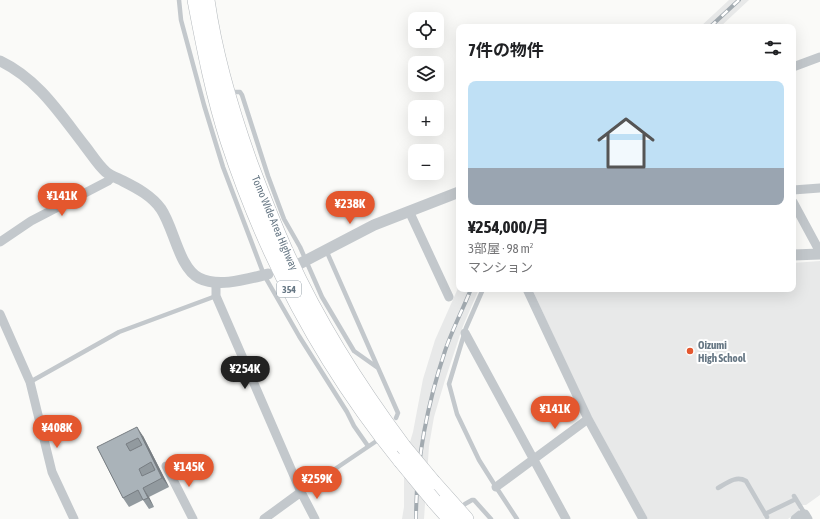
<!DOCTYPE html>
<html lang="ja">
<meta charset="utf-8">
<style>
body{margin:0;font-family:"Asap Condensed","Noto Sans JP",sans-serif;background:#f2f2f2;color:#202124;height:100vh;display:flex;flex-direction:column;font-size:15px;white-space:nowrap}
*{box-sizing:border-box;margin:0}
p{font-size:13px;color:#757577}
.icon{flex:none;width:22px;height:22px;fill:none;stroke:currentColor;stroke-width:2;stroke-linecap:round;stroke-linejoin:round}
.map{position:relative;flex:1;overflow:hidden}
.details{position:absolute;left:456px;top:24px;width:340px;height:268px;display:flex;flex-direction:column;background:#fff;border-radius:8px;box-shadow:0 4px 16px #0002}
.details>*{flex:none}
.tools{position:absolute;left:408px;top:12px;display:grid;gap:8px}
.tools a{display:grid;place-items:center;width:36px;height:36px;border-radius:8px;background:#fff;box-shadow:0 4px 16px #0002;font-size:20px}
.price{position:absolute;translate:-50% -34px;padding:0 9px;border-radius:14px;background:#e4572e;color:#fff;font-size:13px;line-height:26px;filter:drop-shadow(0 1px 2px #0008)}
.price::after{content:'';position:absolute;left:50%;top:24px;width:12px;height:9px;margin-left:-6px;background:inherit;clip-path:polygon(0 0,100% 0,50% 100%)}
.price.on{background:#222;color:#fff}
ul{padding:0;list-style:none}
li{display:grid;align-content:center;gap:8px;height:212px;padding:0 12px}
li span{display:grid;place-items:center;height:124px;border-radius:8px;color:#555}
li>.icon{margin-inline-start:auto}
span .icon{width:72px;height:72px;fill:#fffc;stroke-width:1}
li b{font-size:17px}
h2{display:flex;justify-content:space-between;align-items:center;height:48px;padding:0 12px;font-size:17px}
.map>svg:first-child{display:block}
.built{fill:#e8e9e9}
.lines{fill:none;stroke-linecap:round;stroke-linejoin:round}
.trunk-casing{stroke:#b4b9bd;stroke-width:16}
.service{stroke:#c3c8cc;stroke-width:4.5}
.minor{stroke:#c3c8cc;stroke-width:9}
.tertiary{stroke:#c3c8cc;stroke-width:11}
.trunk{stroke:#fff;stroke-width:15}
.rail-casing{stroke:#a2aab0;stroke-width:4}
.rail{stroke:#fff;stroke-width:2.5;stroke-dasharray:8;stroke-linecap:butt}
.trunk-bridge-casing{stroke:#b4b9bd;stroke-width:16;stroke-linecap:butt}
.trunk-bridge{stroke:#fff;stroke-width:15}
.wall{fill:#929a9f}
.shaded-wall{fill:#777d82}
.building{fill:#aab3b9;stroke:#777d82;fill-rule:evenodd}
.poi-dot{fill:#e4572e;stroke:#fff;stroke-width:1.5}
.labels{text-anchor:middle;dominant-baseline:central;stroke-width:4;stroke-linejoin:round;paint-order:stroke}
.shield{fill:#fff;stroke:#939fa8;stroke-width:1}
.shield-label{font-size:10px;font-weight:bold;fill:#657683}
.street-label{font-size:11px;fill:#657683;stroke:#fff}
.poi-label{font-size:11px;font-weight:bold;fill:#657683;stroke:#fff;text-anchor:start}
</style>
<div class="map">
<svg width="820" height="519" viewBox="0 0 820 519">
<rect width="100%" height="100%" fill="#fafaf8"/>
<path class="built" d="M729,0H749L720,27H700Z
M820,261V495L806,505H803L799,508V511L788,519H648L589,412L532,289H793V263Z
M459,286V289H479L463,326L445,380L434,417L429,446L424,519H402L404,507V462L413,432L423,379L435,340Z"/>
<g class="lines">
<g class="trunk-casing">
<path id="trunk" d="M195,0C204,47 213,95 228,141C266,257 324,366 401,461
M207,0C215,56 231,110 250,163C261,192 272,221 285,250C315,317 359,387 403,446
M433,482L466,519
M434,501L450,519"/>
</g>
<path class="service" d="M179,0L181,20L204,105L223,167L264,275L299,336L347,412L354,426L368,446
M231,92H240L242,95L268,176L284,219L300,247L322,297L354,351L378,368
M326,250L398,413L396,418
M483,289L466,328L449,384L457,414L479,460L496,487L517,519
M30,382L119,332L216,296
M718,488C727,483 736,475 746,481L767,517
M301,492L375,442
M794,496L805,514
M465,504L472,500H474L491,519
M765,514L796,499"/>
<path class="minor" d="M793,67L820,57
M793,190L820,188
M793,202L820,252
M409,211L449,297
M0,242L31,221L108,181L113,176
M216,282V296L301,492L315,519
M527,289L588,419L643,519
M0,314L30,382L52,472L74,519
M465,333L566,519
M166,466L193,519
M496,487L588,419
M264,519L301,492
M795,519L800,515L805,514L808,519"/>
<path class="tertiary" d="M0,61C38,79 60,114 85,146C92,155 98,165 106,172C111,176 117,178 123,181C137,188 152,196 161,209C174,228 179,268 199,278C219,288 247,279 268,274
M793,255L820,254
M301,263L374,225L459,192"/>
<use href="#trunk" class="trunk"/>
<g class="rail-casing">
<path id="rail" d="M710,27L739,0
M416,519C416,462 427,405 445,351C452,330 463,309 471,289"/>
</g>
<use href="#rail" class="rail"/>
<g class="trunk-bridge-casing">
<path id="trunk-bridge" d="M403,446L433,482
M401,461L434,501"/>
</g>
<use href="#trunk-bridge" class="trunk-bridge"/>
</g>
<path class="wall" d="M143,436L169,487L149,497L154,507L149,509L143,500L129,507L123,498L97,447Z"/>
<path class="shaded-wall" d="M137,427L143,436L169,487L162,478Z
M143,488L149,497L154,507L148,498Z"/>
<path class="building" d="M137,427L162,478L143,488L148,498L143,500L138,490L123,498L97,447ZM138,438L142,445L130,451L126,444ZM151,462L155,470L142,476L139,469Z"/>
<circle class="poi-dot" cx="690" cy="351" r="4"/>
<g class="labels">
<rect class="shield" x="277" y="281" width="24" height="16" rx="3"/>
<g class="shield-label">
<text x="289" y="289">354</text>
</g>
<g class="street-label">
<text transform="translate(275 223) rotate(67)">Tomo Wide Area Highway</text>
</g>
<g class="poi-label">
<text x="698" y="345">Oizumi<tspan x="698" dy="13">High School</tspan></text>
</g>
</g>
</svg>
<div class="tools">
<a><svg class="icon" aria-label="locate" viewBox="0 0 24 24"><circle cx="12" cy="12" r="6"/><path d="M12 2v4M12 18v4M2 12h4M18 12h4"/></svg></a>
<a><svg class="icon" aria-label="layers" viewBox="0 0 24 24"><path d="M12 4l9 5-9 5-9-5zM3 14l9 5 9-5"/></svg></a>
<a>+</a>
<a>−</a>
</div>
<b class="price" style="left:62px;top:217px">¥141K</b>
<b class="price" style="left:350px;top:225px">¥238K</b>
<b class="price on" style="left:245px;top:390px">¥254K</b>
<b class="price" style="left:555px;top:430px">¥141K</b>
<b class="price" style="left:57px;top:449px">¥408K</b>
<b class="price" style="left:189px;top:488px">¥145K</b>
<b class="price" style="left:317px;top:500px">¥259K</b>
<section class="details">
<h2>7件の物件<svg class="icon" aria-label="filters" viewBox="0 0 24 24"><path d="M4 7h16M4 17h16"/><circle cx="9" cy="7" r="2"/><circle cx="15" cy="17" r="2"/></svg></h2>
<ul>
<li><span style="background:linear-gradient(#bfe0f5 70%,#9aa5b1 0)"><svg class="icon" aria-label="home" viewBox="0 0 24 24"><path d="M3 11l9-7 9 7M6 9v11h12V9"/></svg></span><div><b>¥254,000/月</b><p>3部屋 · 98 m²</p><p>マンション</p></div></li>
</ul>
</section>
</div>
